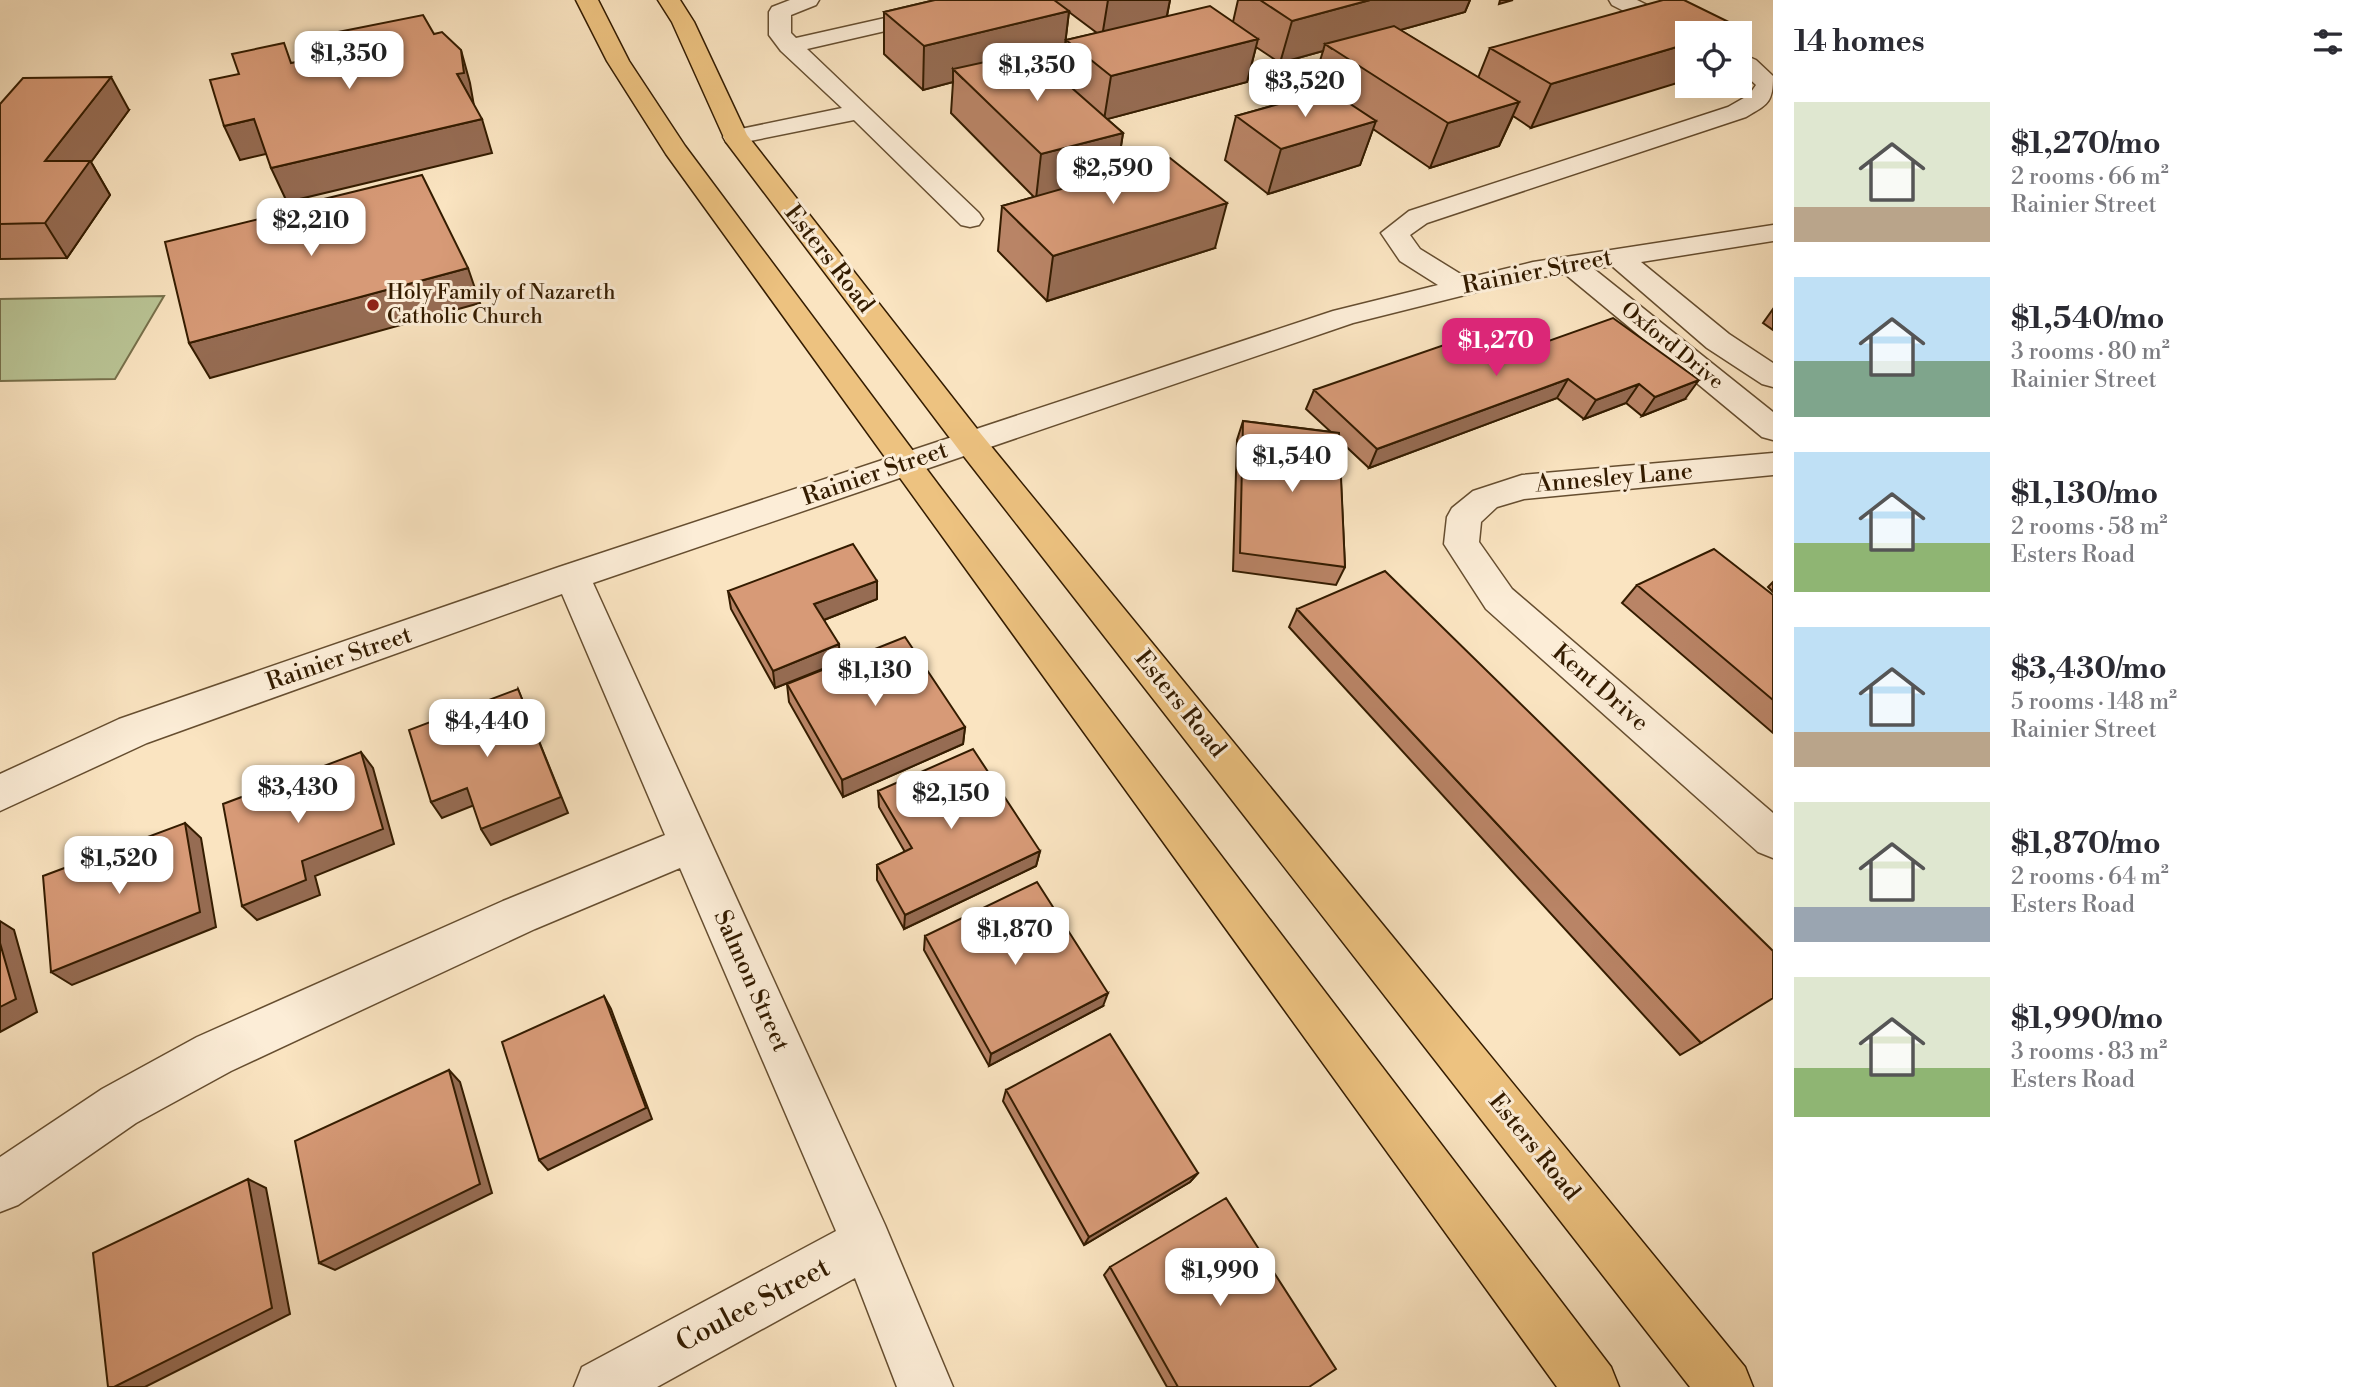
<!DOCTYPE html>
<meta charset="utf-8">
<style>
body{margin:0;font-family:"Libre Bodoni",serif;background:#f7f7f7;color:#2b2b33;height:100vh;display:flex;flex-direction:column;font-size:26px;white-space:nowrap}
*{box-sizing:border-box;margin:0}
p{font-size:23px;color:#7c7c81}
.icon{flex:none;width:38px;height:38px;fill:none;stroke:currentColor;stroke-width:2;stroke-linecap:round;stroke-linejoin:round}
.map{position:relative;flex:1;overflow:hidden}
.side{display:flex;flex-direction:column;background:#fff;width:595px}
.side>*{flex:none}
.controls{position:absolute;left:1675px;top:21px;display:grid;gap:14px}
.controls a{display:grid;place-items:center;width:77px;height:77px;border-radius:0px;background:#fff;box-shadow:0 7px 28px #0002;font-size:35px}
.price{position:absolute;translate:-50% -60px;padding:0 16px;border-radius:14px;background:#fff;color:#222;font-size:23px;line-height:46px;filter:drop-shadow(0 2px 4px #0008)}
.price::after{content:'';position:absolute;left:50%;top:42px;width:21px;height:16px;margin-left:-10px;background:inherit;clip-path:polygon(0 0,100% 0,50% 100%)}
.price.active{background:#db2777;color:#fff}
ul{padding:0;list-style:none}
li{display:flex;align-items:center;gap:21px;height:175px;padding:0 21px}
li span{display:grid;place-items:center;flex:none;width:196px;height:140px;border-radius:0px;color:#555}
li>.icon{margin-inline-start:auto}
span .icon{width:84px;height:84px;fill:#fffc;stroke-width:1}
li b{font-size:30px}
h2{display:flex;justify-content:space-between;align-items:center;height:84px;padding:0 21px;font-size:30px}
main{display:flex;flex:1;min-height:0}
.map>svg:first-child{display:block}
.green{fill:#bac596;stroke:#77704b;stroke-width:2}
.lines{fill:none;stroke-linecap:round;stroke-linejoin:round}
.minor-casing{stroke:#664e30;stroke-width:3}
.major-casing{stroke:#341c00;stroke-width:3}
.minor{fill:#fcedd7;fill-rule:evenodd}
.major{fill:#edc280;fill-rule:evenodd}
.wall{fill:#b98466;stroke:#341c00;stroke-width:2;fill-rule:evenodd}
.shaded-wall{fill:#966c53;stroke:#341c00;stroke-width:2}
.building{fill:#d79a77;stroke:#341c00;stroke-width:2}
.poi-dot{fill:#8f2418;stroke:#fcedd7;stroke-width:2.5}
.labels{text-anchor:middle;dominant-baseline:central;stroke-width:6;stroke-linejoin:round;paint-order:stroke}
.far-poi-label{font-size:21px;fill:#341c00;stroke:#fcedd7;text-anchor:start}
.far-street-label{font-size:21px;fill:#341c00;stroke:#fcedd7}
.street-label{font-size:24px;fill:#341c00;stroke:#fcedd7}
.near-street-label{font-size:28px;fill:#341c00;stroke:#fcedd7}
</style>
<main>
<div class="map">
<svg width="1773" height="1387" viewBox="0 0 1773 1387">
<rect width="100%" height="100%" fill="#fae4c1"/>
<filter id="stains"><feTurbulence type="fractalNoise" baseFrequency=".00286" numOctaves="4"/><feColorMatrix values="0 0 0 0 .2 0 0 0 0 .09 0 0 0 0 .02 0 0 0 .5 -.17"/></filter>
<radialGradient id="worn" r=".72"><stop offset=".6" stop-color="#630" stop-opacity="0"/><stop offset="1" stop-color="#630" stop-opacity=".3"/></radialGradient>
<path class="green" d="M164,296L115,379L0,381V299Z"/>
<g class="lines">
<g class="minor-casing">
<path id="minor" d="M790,0H819L816,5L791,15V33L796,38L934,7L942,8L945,13L942,18L807,49L979,213L983,219L979,225L970,227L961,225L854,120L735,144L726,142L723,137L726,132L842,108L781,51L769,35V12L772,7Z
M1609,0H1637L1695,29L1698,33H1687V41L1679,39L1612,5Z
M1740,53L1756,60L1773,76C1773,103 1768,104 1746,117L1427,223L1410,235L1420,249L1467,278L1533,262L1773,225V241L1641,262L1729,334L1773,363V387L1762,384L1707,348L1612,266L1594,269L1773,412V440L1762,437L1565,274L1533,278L1353,323L593,583L885,1225L953,1387H897L855,1278L657,1387H574L582,1367L836,1231L680,868L535,929L231,1071L136,1123L18,1205L0,1212V1157L102,1089L197,1037L503,901L665,835L562,594L147,743L0,811V774L119,719L559,567L1333,311L1438,285L1400,261L1381,233L1409,211L1728,107L1749,95L1756,85L1740,70Z
M1773,453V475L1524,499L1497,507L1481,522L1479,542L1512,589L1773,813V858L1758,852L1486,609L1444,544L1447,517L1452,508L1473,491L1522,475Z"/>
</g>
<g class="major-casing">
<path id="major" d="M576,0H598L629,61L685,146L940,487L1611,1367L1619,1387H1557L666,154L607,61Z
M658,0H680L694,22L747,135L981,434L1745,1367L1753,1387H1690L959,450L726,142L672,22Z"/>
</g>
<use href="#minor" class="minor"/>
<use href="#major" class="major"/>
</g>
<path class="wall" d="M935,0H1170L1167,16L1233,22L1238,0H1470L1465,12L1400,30L1478,78L1490,48L1741,28L1738,33H1687L1531,128L1513,116L1499,146L1430,168L1373,129L1360,165L1268,194L1225,160L1236,116L1320,92L1312,87L1323,51L1280,63L1256,47L1247,82L1107,119L1123,133L1117,173L1215,248L1047,301L998,251L1002,206L1034,197L951,113L953,82L923,90L884,54V12ZM1069,12L1097,33L1066,40L1062,79L1040,60L1064,53Z
M0,104L129,110L91,162L110,195L67,258L0,259Z
M1773,309V330L1763,323Z
M1529,348L1685,399L1642,416L1626,403L1584,419L1557,398L1369,468L1339,440L1345,567L1336,585L1233,571L1237,440L1243,421L1331,432L1306,409L1314,390Z
M1773,582V592L1768,587Z
M1637,585L1773,595V733L1622,603Z
M728,591L877,599L824,620L840,662L775,688L731,609Z
M1297,609L1701,1043L1680,1055L1289,627Z
M787,684L965,727L963,744L843,797L789,702Z
M878,791L1040,851L1036,866L904,929L877,880V865L905,852L879,807Z
M925,936L1103,1006L989,1066L924,950Z
M1006,1090L1198,1173L1190,1182L1084,1245L1003,1101Z
M1110,1267L1309,1387H1167L1104,1275Z"/>
<path class="shaded-wall" d="M1108,0H1170L1166,20L1102,37Z
M1370,0H1470L1465,12L1332,49L1325,44L1323,51L1280,63L1292,21Z
M1500,0H1513L1499,4Z
M1069,11L1064,53L963,79L953,69V82L923,90L924,46Z
M1741,28L1738,33H1722Z
M1258,39L1247,82L1104,120L1111,76Z
M1687,44V80L1531,128L1551,84Z
M461,50L470,83L474,106L457,74Z
M111,77L129,110L91,162L110,195L67,258L45,223V161Z
M1519,102L1499,146L1430,168L1448,123Z
M254,119L270,153L240,160L224,126Z
M482,119L492,153L287,202L271,168Z
M1376,121L1360,165L1268,194L1281,149Z
M1123,133L1116,178L1036,199L1041,154Z
M1227,203L1215,248L1047,301L1053,256Z
M468,268L480,303L210,378L189,343Z
M1568,379L1557,398L1369,468L1377,449Z
M1699,380L1685,399L1642,416L1655,397Z
M1639,384L1626,403L1584,419L1596,400Z
M877,581V599L816,623L814,604Z
M839,644L840,662L775,688L773,671Z
M518,689L568,813L491,845L481,829Z
M965,727L963,744L843,797L842,780Z
M361,752L373,768L394,844L315,876L320,895L257,920L242,906L302,861Z
M467,788L477,804L442,818L431,802Z
M185,823L201,838L216,927L72,985L51,972Z
M1040,851L1036,866L904,929L905,915Z
M0,921L14,930L37,1012L0,1032Z
M1108,993L1103,1006L989,1066L991,1054Z
M604,996L611,1009L652,1119L548,1170L539,1160Z
M449,1070L460,1082L492,1193L335,1270L319,1263Z
M1198,1173L1190,1182L1084,1245L1089,1237Z
M248,1179L266,1188L290,1314L145,1387H114Z"/>
<path class="building" d="M935,0H1054L1069,11L924,46L884,12Z
M1260,0H1370L1292,21Z
M1663,0H1684L1741,28L1722,33H1687V44L1551,84L1490,48Z
M1210,6L1258,39L1111,76L1066,40Z
M423,15L434,34L442,32L461,50L464,73L457,74L482,119L271,168L254,119L224,126L210,80L239,74L232,54L284,43L291,63L337,54L328,34Z
M1394,26L1519,102L1448,123L1325,44Z
M1031,52L1123,133L1041,154L953,69Z
M111,77L45,161H90L45,223L0,224V104L23,78Z
M1329,90L1376,121L1281,149L1236,116Z
M1170,158L1227,203L1053,256L1002,206Z
M422,175L468,268L189,343L165,242L284,213L283,209Z
M1613,318L1699,380L1655,397L1639,384L1596,400L1568,379L1377,449L1314,390L1499,326L1529,348Z
M1243,421L1339,433L1345,567L1240,553Z
M853,544L877,581L814,604L839,644L773,671L728,591Z
M1714,549L1773,595V700L1637,585Z
M1385,571L1773,951V998L1701,1043L1297,609Z
M905,637L965,727L842,780L787,684Z
M518,689L561,797L481,829L467,788L431,802L409,730Z
M973,749L1040,851L905,915L877,865L912,848L878,791Z
M361,752L383,829L302,861L306,880L242,906L223,804Z
M185,823L200,912L51,972L43,876Z
M1037,882L1108,993L991,1054L925,936Z
M0,943L16,999L0,1007Z
M604,996L646,1108L539,1160L502,1042Z
M1110,1034L1198,1173L1089,1237L1006,1090Z
M449,1070L480,1184L319,1263L295,1141Z
M248,1179L272,1308L114,1387H108L93,1253Z
M1226,1198L1336,1369L1309,1387H1178L1110,1267Z"/>
<circle class="poi-dot" cx="373" cy="305" r="7"/>
<g class="labels">
<g class="far-poi-label">
<text x="387" y="293">Holy Family of Nazareth<tspan x="387" dy="24">Catholic Church</tspan></text>
</g>
<g class="far-street-label">
<text transform="translate(1672 346) rotate(39)">Oxford Drive</text>
</g>
<g class="street-label">
<text transform="translate(829 259) rotate(52)">Esters Road</text>
<text transform="translate(1537 272) rotate(-11)">Rainier Street</text>
<text transform="translate(875 474) rotate(-19)">Rainier Street</text>
<text transform="translate(1614 478) rotate(-5)">Annesley Lane</text>
<text transform="translate(339 659) rotate(-19)">Rainier Street</text>
<text transform="translate(1600 688) rotate(41)">Kent Drive</text>
<text transform="translate(1180 704) rotate(51)">Esters Road</text>
<text transform="translate(751 981) rotate(66)">Salmon Street</text>
<text transform="translate(1534 1147) rotate(51)">Esters Road</text>
</g>
<g class="near-street-label">
<text transform="translate(753 1305) rotate(-28)">Coulee Street</text>
</g>
</g>
<rect width="100%" height="100%" filter="url(#stains)"/>
<rect width="100%" height="100%" fill="url(#worn)"/>
</svg>
<div class="controls">
<a><svg class="icon" aria-label="locate" viewBox="0 0 24 24"><circle cx="12" cy="12" r="6"/><path d="M12 2v4M12 18v4M2 12h4M18 12h4"/></svg></a>
</div>
<b class="price" style="left:349px;top:91px">$1,350</b>
<b class="price" style="left:1037px;top:103px">$1,350</b>
<b class="price" style="left:1305px;top:119px">$3,520</b>
<b class="price" style="left:1113px;top:206px">$2,590</b>
<b class="price" style="left:311px;top:258px">$2,210</b>
<b class="price active" style="left:1496px;top:378px">$1,270</b>
<b class="price" style="left:1292px;top:494px">$1,540</b>
<b class="price" style="left:875px;top:708px">$1,130</b>
<b class="price" style="left:487px;top:759px">$4,440</b>
<b class="price" style="left:298px;top:825px">$3,430</b>
<b class="price" style="left:951px;top:831px">$2,150</b>
<b class="price" style="left:119px;top:896px">$1,520</b>
<b class="price" style="left:1015px;top:967px">$1,870</b>
<b class="price" style="left:1220px;top:1308px">$1,990</b>
</div>
<section class="side">
<h2>14 homes<svg class="icon" aria-label="filters" viewBox="0 0 24 24"><path d="M4 7h16M4 17h16"/><circle cx="9" cy="7" r="2"/><circle cx="15" cy="17" r="2"/></svg></h2>
<ul>
<li><span style="background:linear-gradient(#dfe7d0 75%,#b9a48a 0)"><svg class="icon" aria-label="home" viewBox="0 0 24 24"><path d="M3 11l9-7 9 7M6 9v11h12V9"/></svg></span><div><b>$1,270/mo</b><p>2 rooms · 66 m²</p><p>Rainier Street</p></div></li>
<li><span style="background:linear-gradient(#bfe0f5 60%,#7fa58c 0)"><svg class="icon" aria-label="home" viewBox="0 0 24 24"><path d="M3 11l9-7 9 7M6 9v11h12V9"/></svg></span><div><b>$1,540/mo</b><p>3 rooms · 80 m²</p><p>Rainier Street</p></div></li>
<li><span style="background:linear-gradient(#bfe0f5 65%,#8fb573 0)"><svg class="icon" aria-label="home" viewBox="0 0 24 24"><path d="M3 11l9-7 9 7M6 9v11h12V9"/></svg></span><div><b>$1,130/mo</b><p>2 rooms · 58 m²</p><p>Esters Road</p></div></li>
<li><span style="background:linear-gradient(#bfe0f5 75%,#b9a48a 0)"><svg class="icon" aria-label="home" viewBox="0 0 24 24"><path d="M3 11l9-7 9 7M6 9v11h12V9"/></svg></span><div><b>$3,430/mo</b><p>5 rooms · 148 m²</p><p>Rainier Street</p></div></li>
<li><span style="background:linear-gradient(#dfe7d0 75%,#9aa5b1 0)"><svg class="icon" aria-label="home" viewBox="0 0 24 24"><path d="M3 11l9-7 9 7M6 9v11h12V9"/></svg></span><div><b>$1,870/mo</b><p>2 rooms · 64 m²</p><p>Esters Road</p></div></li>
<li><span style="background:linear-gradient(#dfe7d0 65%,#8fb573 0)"><svg class="icon" aria-label="home" viewBox="0 0 24 24"><path d="M3 11l9-7 9 7M6 9v11h12V9"/></svg></span><div><b>$1,990/mo</b><p>3 rooms · 83 m²</p><p>Esters Road</p></div></li>
</ul>
</section>
</main>
